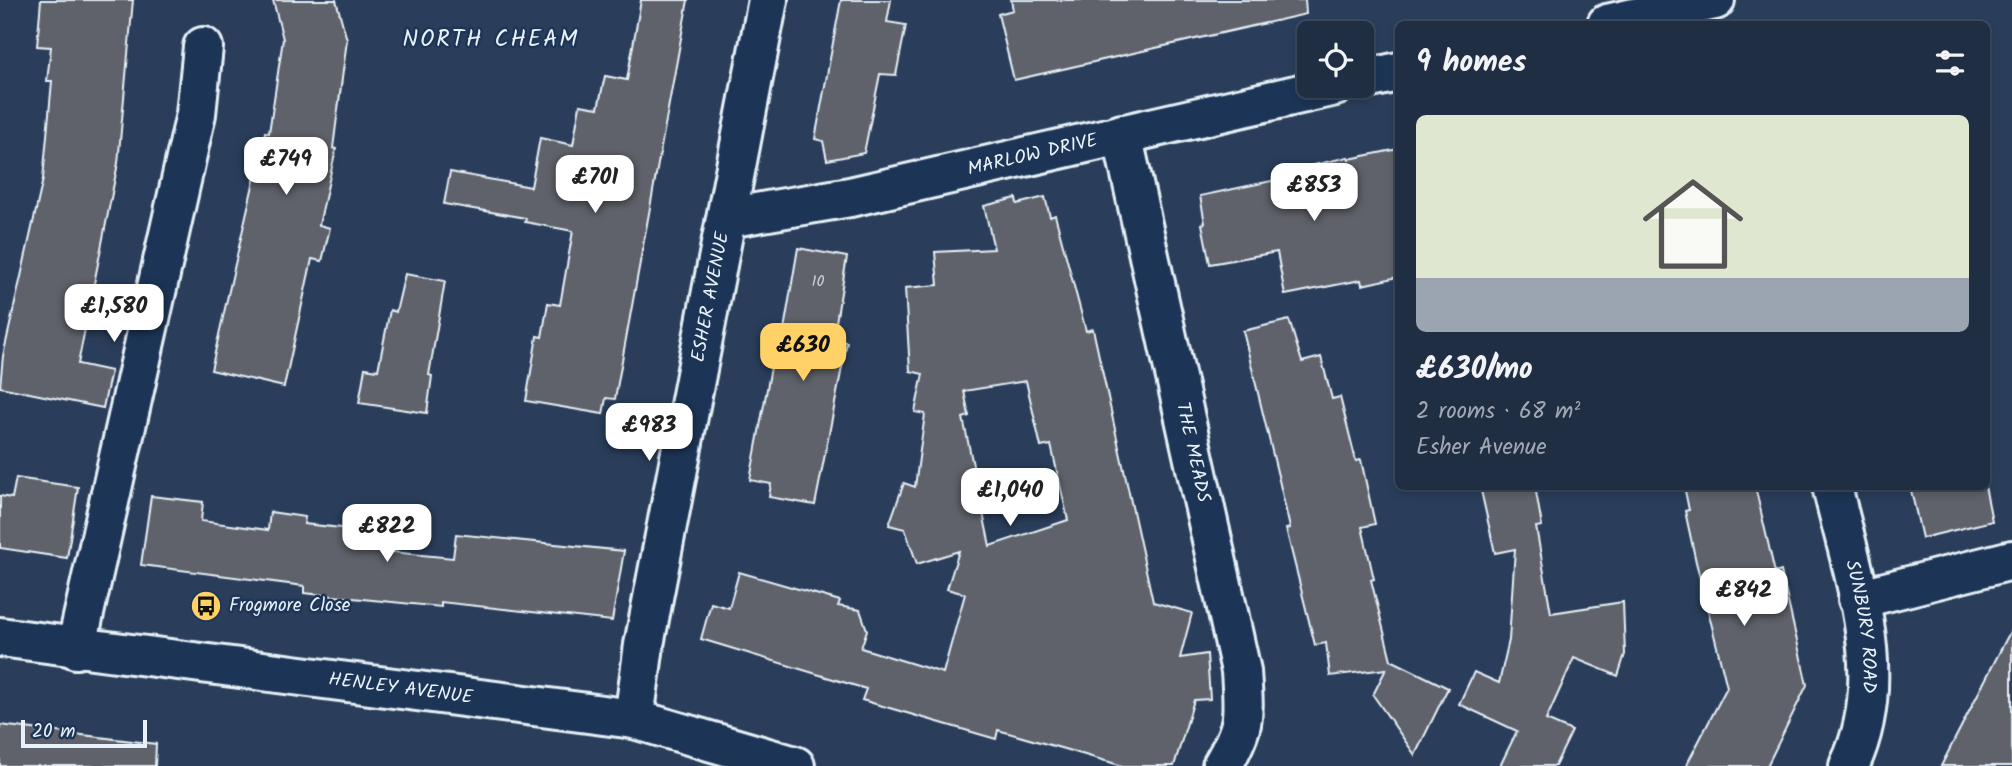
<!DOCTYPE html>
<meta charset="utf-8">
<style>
body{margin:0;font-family:Kalam,sans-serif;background:#28364b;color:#f1f3f6;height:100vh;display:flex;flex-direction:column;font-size:26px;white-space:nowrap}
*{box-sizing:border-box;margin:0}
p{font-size:23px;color:#a2a8b2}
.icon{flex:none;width:38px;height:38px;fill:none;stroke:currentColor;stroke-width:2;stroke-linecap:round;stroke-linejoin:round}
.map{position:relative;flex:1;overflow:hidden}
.panel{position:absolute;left:1395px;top:21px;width:595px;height:469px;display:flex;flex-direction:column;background:#202e44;border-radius:10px;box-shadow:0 4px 10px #0003,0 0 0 2px #3d4a5d}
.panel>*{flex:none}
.tools{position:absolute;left:1297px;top:21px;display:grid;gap:14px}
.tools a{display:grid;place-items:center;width:77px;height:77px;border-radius:10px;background:#202e44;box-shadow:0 4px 10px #0003,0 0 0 2px #3d4a5d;font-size:35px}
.scale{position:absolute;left:21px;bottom:18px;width:126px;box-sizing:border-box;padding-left:7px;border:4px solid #e8f1f8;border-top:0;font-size:19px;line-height:24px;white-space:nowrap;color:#e8f1f8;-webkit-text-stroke:5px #1d3557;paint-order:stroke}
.price{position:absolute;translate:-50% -60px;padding:0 16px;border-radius:14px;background:#fff;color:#222;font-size:23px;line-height:46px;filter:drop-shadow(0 2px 4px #0008)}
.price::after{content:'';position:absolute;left:50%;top:42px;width:21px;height:16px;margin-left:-10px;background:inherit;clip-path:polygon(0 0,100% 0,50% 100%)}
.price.on{background:#ffd166;color:#111}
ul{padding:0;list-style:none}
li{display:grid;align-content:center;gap:14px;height:371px;padding:0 21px}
li span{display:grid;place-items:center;height:217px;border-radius:10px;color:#555}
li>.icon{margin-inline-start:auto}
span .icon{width:126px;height:126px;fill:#fffc;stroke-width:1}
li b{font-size:30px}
h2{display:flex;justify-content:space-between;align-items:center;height:84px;padding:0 21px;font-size:30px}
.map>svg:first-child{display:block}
.building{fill:#5f626a;stroke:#e8f1f8;stroke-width:2;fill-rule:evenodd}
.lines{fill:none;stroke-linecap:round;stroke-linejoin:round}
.minor-casing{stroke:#e8f1f8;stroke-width:44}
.minor{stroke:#1d3557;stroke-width:38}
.labels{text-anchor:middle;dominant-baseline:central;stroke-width:5;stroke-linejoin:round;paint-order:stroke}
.number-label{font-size:16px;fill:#c6cdd4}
.street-label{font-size:19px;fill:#e8f1f8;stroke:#1d3557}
.poi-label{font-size:19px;fill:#e8f1f8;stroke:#1d3557;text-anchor:start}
.quarter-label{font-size:23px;letter-spacing:2px;fill:#e8f1f8;stroke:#1d3557}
</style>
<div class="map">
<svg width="2012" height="766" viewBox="0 0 2012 766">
<rect width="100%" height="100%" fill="#2a3e5b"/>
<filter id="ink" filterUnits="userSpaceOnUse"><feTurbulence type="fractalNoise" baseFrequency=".0143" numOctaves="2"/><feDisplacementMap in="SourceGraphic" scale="14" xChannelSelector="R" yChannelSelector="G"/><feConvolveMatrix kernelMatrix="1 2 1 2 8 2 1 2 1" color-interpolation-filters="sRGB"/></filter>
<g filter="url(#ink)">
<path class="building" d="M41,0H133L118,163L78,364L111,371L103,408L0,387L3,356L43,179L52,81H47L51,47L37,46Z
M273,0H336L347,40L333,148L336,149L319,225L330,228L322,261L312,259L284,387L211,370L265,132L269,133L283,39Z
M641,0H688L615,399L606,398L603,414L526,401L537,336L542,337L548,303L560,305L573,231L525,222L526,218L444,204L450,172L531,187L540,138L573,145L580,105L598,108L605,76L627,80Z
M841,0H891L887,22L906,25L896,75L880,74L864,153L827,160L823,141L815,139Z
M1011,0H1305L1306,14L1014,80L998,14L1013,10Z
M1398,149V277L1362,285L1361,280L1285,295L1277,252L1210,264L1202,224L1205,223L1200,196L1281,179L1280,173L1348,157L1349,159Z
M1045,197L1050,217L1055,215L1086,331L1093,329L1153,602L1192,613L1180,658L1207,654L1210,699L1194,700L1174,766H1123L998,730L996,739L862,700L866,689L701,639L711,603L729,608L739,572L840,601L838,606L860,610L867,630L861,648L943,673L965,594L947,589L959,551L917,564L905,529L889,525L904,483L915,487L925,414L915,412L923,374L910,371L905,288L938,285L935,252L994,249L984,206L1016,198L1017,204ZM1026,381L1041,447L1051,445L1068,520L990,546L963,418L969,416L964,391Z
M798,248L847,257L833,340L847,342L815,505L769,497L771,484L750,480L774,351L780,353Z
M405,274L445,281L429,375L432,376L427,413L359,403L365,368L378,370L390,310L396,312Z
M1289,320L1302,362L1321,357L1332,399L1340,397L1356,461L1361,460L1375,524L1362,527L1374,579L1371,580L1391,660L1448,688L1415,755L1373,695L1386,669L1330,676L1326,643L1315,645L1286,529L1290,528L1279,480L1243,331Z
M16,478L78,487L67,558L0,548V496L12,498Z
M1480,486H1535L1542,526L1536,527L1551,613L1623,602L1625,654L1618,676L1574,658L1546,720L1572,731L1555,766H1500L1517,731L1459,704L1474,672L1499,683L1509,640L1515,549L1495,553Z
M1684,486H1755L1775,573L1781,571L1807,685L1767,766H1686L1727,687L1696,562L1685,511L1689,510Z
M1910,486H1985L1992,521L1922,538Z
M151,496L203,502L201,521L268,530L270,512L305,517L304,524L379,532L376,550L411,554L453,558L456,534L624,551L612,621L441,602V607L304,593V586L141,565Z
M2012,628V766H1941L1980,690Z
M0,725L156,744L155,766H0Z"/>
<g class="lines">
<g class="minor-casing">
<g id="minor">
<path d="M1607,24L1715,0"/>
<path d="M1362,80L1398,72"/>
<path id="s1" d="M1122,134L1241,671C1244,717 1246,725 1222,766"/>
<path id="s2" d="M727,218L850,197L1335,86"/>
<path id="s3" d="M1832,486C1853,576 1892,678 1849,766"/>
<path d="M1858,599L2012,560"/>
<path id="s4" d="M0,637L634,719L795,766"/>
<path d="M76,649L196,114L203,47"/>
<path id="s5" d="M634,719L644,645L768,0"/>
</g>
</g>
<use href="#minor" class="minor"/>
</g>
</g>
<defs>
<g id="bus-disc" transform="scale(1.575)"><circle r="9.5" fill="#ffd166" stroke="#1d3557"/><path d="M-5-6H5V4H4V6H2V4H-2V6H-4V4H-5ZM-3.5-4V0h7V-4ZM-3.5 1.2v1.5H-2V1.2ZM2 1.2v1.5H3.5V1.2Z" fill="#111"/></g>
</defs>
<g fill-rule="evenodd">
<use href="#bus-disc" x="206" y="606"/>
</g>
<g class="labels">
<g class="number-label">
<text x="818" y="281">10</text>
</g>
<g class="street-label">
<text stroke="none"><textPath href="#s2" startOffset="312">MARLOW DRIVE</textPath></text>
<text stroke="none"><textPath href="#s5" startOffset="429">ESHER AVENUE</textPath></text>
<text stroke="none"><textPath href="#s1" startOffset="326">THE MEADS</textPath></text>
<text stroke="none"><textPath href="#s3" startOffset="144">SUNBURY ROAD</textPath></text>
<text stroke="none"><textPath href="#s4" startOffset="404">HENLEY AVENUE</textPath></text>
</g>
<g class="poi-label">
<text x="229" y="606">Frogmore Close</text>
</g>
<g class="quarter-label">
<text x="491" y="40">NORTH CHEAM</text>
</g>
</g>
</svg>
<div class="tools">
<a><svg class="icon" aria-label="locate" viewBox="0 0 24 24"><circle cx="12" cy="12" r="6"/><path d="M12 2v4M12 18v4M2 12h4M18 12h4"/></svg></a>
</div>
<div class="scale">20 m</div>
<b class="price" style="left:286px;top:197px">£749</b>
<b class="price" style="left:595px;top:215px">£701</b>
<b class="price" style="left:1314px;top:223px">£853</b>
<b class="price" style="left:114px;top:344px">£1,580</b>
<b class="price on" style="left:803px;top:383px">£630</b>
<b class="price" style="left:649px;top:463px">£983</b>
<b class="price" style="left:1010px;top:528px">£1,040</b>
<b class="price" style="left:387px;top:564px">£822</b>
<b class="price" style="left:1744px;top:628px">£842</b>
<section class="panel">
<h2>9 homes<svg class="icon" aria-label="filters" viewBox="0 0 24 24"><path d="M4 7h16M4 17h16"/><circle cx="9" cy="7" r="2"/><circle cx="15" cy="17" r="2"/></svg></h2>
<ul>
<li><span style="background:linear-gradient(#dfe7d0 75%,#9aa5b1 0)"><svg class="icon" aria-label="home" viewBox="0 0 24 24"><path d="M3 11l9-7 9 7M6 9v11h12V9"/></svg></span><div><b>£630/mo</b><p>2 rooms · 68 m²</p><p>Esher Avenue</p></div></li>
</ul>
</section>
</div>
